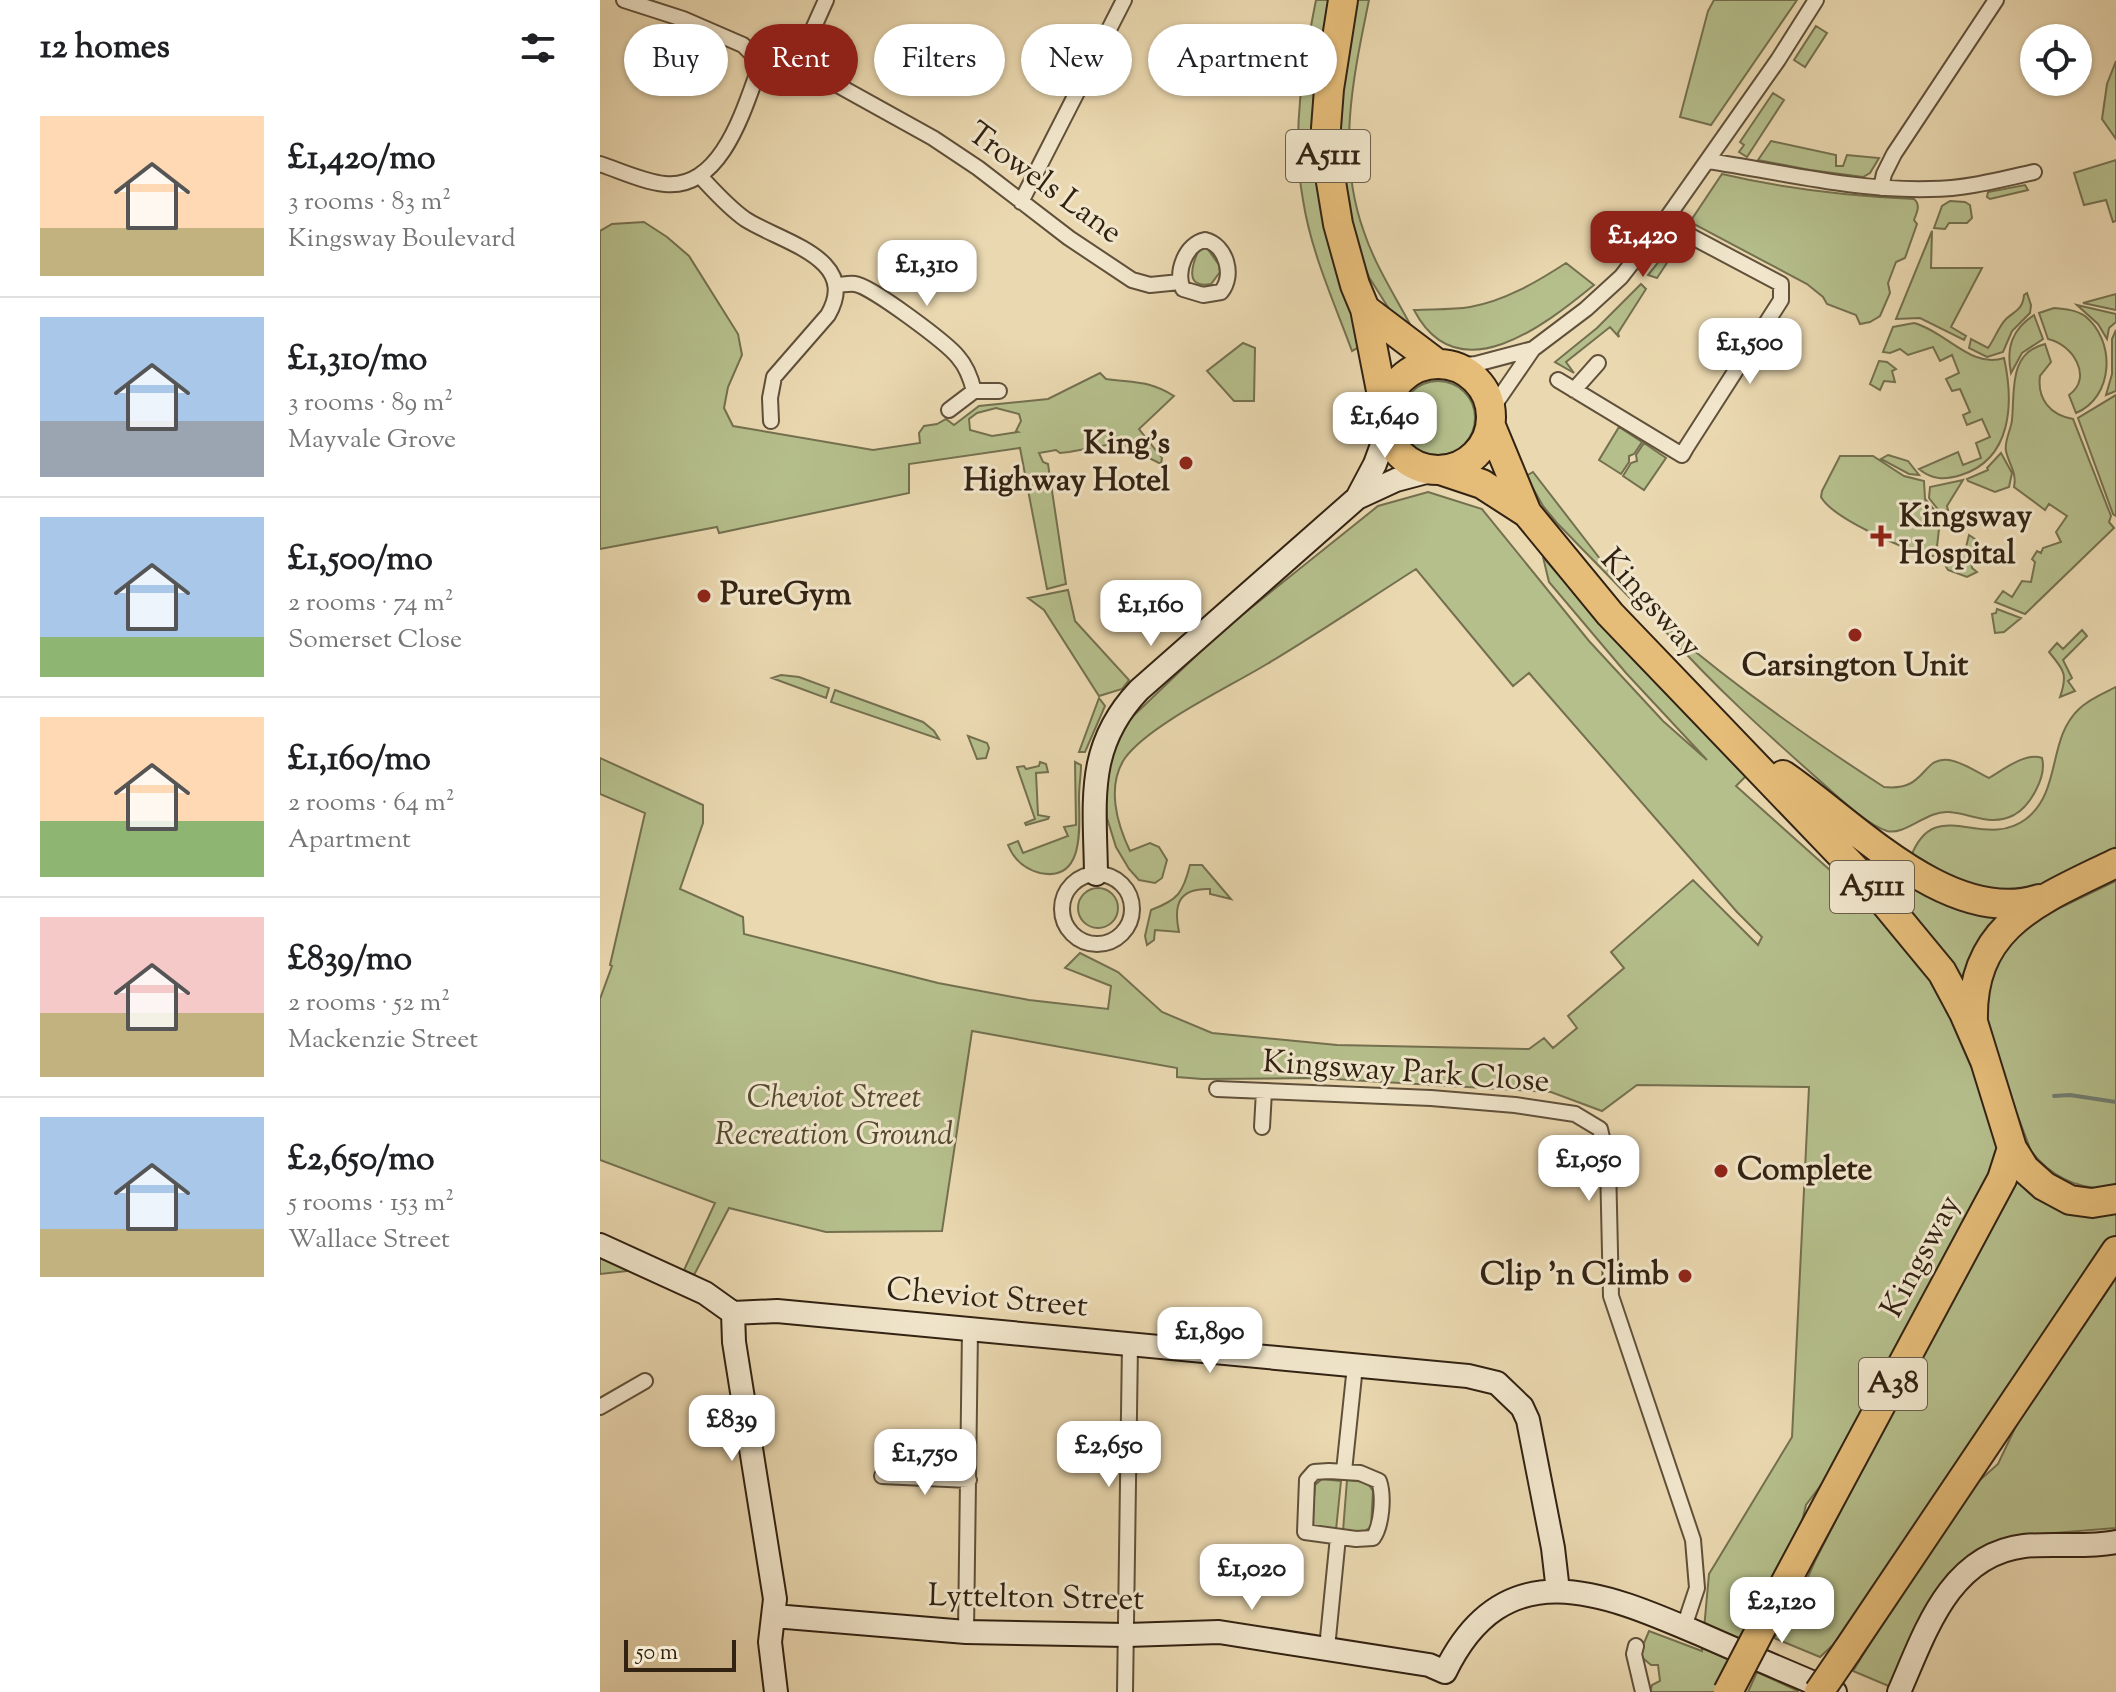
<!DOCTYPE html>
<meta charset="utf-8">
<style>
body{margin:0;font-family:"Sorts Mill Goudy",serif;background:#f2f2f2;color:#202124;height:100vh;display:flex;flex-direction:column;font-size:30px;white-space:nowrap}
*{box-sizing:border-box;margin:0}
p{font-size:26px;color:#757577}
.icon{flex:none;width:44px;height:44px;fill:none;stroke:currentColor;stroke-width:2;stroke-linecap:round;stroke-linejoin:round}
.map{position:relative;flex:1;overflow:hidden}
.panel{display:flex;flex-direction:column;background:#fff;width:600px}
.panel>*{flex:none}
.top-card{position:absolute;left:24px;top:24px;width:760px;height:72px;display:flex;gap:16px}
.tools{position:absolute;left:1420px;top:24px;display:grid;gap:16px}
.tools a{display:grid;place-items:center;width:72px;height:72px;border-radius:50%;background:#fff;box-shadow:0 2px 6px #0004;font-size:40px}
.scale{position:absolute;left:24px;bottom:20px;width:112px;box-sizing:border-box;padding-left:8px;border:4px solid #322212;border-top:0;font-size:22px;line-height:28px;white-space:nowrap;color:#322212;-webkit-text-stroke:6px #f1e6cc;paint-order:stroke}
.price{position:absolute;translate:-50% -68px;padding:0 18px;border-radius:16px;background:#fff;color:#222;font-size:26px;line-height:52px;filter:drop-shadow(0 2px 4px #0008)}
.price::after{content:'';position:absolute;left:50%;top:48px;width:24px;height:18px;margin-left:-12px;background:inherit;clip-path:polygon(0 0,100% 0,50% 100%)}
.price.current{background:#8f2418;color:#fff}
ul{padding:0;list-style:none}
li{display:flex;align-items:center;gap:24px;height:200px;padding:0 40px}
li+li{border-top:2px solid #e0e0e0}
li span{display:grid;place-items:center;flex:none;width:224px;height:160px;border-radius:0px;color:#555}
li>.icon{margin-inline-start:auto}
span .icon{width:96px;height:96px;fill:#fffc;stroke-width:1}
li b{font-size:34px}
h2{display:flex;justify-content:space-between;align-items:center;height:96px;padding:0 40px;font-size:34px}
.chip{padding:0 28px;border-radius:36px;background:#fff;box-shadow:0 2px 6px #0004;font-size:28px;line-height:72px}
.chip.current{background:#8f2418;color:#fff}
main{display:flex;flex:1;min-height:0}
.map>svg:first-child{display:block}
.green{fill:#b5bf8c;stroke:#74704f;stroke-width:2;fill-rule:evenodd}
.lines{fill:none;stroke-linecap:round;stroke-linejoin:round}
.stream{stroke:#707d72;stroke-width:4}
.street-casing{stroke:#60503a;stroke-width:18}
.secondary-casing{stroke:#322212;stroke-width:26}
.highway-casing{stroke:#322212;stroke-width:32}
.street{stroke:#f1e6cc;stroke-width:14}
.secondary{stroke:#f1e6cc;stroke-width:22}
.highway{stroke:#e5bc78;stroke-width:28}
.highway-bridge-casing{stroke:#322212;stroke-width:32;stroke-linecap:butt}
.highway-bridge{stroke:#e5bc78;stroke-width:28}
.poi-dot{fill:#8f2418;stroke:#f1e6cc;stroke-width:3}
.labels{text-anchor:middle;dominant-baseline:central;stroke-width:6;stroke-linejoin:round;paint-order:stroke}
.shield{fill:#f1e6cc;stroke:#6b5d4a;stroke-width:2}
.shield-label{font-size:30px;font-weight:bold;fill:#322212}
.street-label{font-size:32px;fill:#322212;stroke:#f1e6cc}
.poi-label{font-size:32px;font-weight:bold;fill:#322212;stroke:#f1e6cc;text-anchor:start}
.park-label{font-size:32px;font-style:italic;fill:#534930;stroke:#f1e6cc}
</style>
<main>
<section class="panel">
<h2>12 homes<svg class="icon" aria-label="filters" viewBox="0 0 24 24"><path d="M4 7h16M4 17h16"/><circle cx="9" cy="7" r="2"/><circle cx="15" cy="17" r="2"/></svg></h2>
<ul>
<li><span style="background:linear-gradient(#ffd9b3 70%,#c2b280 0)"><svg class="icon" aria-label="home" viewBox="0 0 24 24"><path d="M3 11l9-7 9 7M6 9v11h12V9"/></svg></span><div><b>£1,420/mo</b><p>3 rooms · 83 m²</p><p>Kingsway Boulevard</p></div></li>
<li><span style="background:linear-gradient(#a9c7e8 65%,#9aa5b1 0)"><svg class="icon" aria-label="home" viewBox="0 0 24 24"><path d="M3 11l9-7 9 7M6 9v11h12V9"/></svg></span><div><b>£1,310/mo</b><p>3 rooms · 89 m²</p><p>Mayvale Grove</p></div></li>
<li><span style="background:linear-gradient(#a9c7e8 75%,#8fb573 0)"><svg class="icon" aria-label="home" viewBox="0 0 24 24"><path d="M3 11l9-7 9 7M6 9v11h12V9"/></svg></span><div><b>£1,500/mo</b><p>2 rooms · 74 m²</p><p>Somerset Close</p></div></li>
<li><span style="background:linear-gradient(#ffd9b3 65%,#8fb573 0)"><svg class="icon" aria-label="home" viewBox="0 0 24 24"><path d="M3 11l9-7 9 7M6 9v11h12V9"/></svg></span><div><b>£1,160/mo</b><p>2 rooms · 64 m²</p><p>Apartment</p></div></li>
<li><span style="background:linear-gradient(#f6c9c9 60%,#c2b280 0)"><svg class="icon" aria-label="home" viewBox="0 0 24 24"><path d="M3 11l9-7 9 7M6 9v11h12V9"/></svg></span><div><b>£839/mo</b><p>2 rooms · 52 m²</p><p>Mackenzie Street</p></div></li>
<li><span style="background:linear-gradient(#a9c7e8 70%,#c2b280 0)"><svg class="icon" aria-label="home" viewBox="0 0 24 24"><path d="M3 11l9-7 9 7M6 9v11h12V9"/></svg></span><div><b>£2,650/mo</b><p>5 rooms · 153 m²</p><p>Wallace Street</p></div></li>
</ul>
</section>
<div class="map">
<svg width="1516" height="1692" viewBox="0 0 1516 1692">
<rect width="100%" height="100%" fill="#ead8b0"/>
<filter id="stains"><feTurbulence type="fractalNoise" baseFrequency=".0025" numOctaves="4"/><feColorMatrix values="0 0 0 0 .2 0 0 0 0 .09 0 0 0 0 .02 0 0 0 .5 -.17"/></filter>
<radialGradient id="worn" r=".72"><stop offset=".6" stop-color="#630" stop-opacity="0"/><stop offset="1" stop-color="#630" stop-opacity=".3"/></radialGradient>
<path class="green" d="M716,0H730L714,146L716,178L725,224L763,345L752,351C734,302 711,252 703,200C691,134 703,65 716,0Z
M753,0H769C753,78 736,155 764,232C775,265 795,296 811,326L808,332L789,309L769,277L744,216L734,145Z
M1114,0H1197L1111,125L1080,117L1108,11Z
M1216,26L1227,33L1205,67L1194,60Z
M1516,61V139L1502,119L1507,84Z
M1173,93L1184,100L1147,157L1139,152L1144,145L1140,142Z
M1171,141L1236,155V166H1243L1247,155L1279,158L1270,173L1263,177L1210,170L1158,160Z
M1516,160V221L1513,222L1506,200L1484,205L1474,173Z
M1122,174C1186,189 1249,196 1314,199C1321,205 1317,212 1314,220L1317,224L1305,258L1296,262L1288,283L1290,293L1280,316L1270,322L1260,324L1256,315L1227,304L1223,297L1207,284L1090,222Z
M1425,185L1428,190L1390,199L1387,197L1388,192Z
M1350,201L1365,202L1370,205L1372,218L1367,223H1349L1345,229L1334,228L1342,206Z
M44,222L67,237L89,256L138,334L142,355L128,387L124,408L133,426L273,450L320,443L319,433L324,426L337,424L346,419L354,425L379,406L448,399L500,373L506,379C534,383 548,380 574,396L539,429L562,458L561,464L549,458L536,440L533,442L534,448L528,449L523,442L469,452L460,453L456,450L439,453L443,462L448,464L466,584L447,589L420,448L309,464V493L119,533L117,527L0,549V231L12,224ZM396,408L419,414L421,421L416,431L418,432L392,436L370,430L369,419L377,413Z
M1332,231L1331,268H1382L1351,327L1366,336L1364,340L1320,318L1296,319Z
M1077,239L1080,243L1057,278L1048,275Z
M607,248L619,265L620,272L611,284C584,289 592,265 599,249Z
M966,263L994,285C945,325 858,394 814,310C832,309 852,310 870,307C904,301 937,282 966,263Z
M1041,284L1046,289L1018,333L1019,337L1010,327L966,362L974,373L955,362L997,328Z
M1427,293L1431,305L1430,313L1412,331L1403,352L1387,357L1369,348L1371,339L1388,348C1394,340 1399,326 1406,319C1415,311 1423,309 1424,295Z
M1516,294V310L1483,303Z
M1477,305L1516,314V322L1509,328L1507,339L1498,324Z
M1454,308C1465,309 1476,310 1485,316C1516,341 1514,397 1476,413L1469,395C1494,377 1472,344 1448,339L1439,313Z
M1434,315L1443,339L1422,353L1411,373C1406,348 1412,329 1434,315Z
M1314,323C1347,332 1371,369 1404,358C1414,403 1412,459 1361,475C1345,480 1332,480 1319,469L1358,452L1363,465L1381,458L1376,443L1390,437L1382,419L1367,425L1363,415L1370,412L1360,389L1352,391L1346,379L1359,373L1352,355L1340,361L1333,347L1308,355L1300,349L1290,353L1283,352L1293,327Z
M1516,330V391L1506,395L1512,374V339Z
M643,343L655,348L654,401H634L607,371Z
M1445,344L1451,362L1440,376C1437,399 1450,415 1473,419L1511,516L1509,522L1514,528L1425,614L1395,602L1403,591L1412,597L1422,581L1431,582L1435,562L1432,559L1437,551L1441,553L1443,548L1461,542L1456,532L1467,516L1449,504L1445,510L1414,487C1417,472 1409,465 1406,451C1404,441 1411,430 1412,420C1415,391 1408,353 1445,344Z
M1279,361L1287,362L1296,369L1292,371L1295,382L1284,381L1280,390L1270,384Z
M801 418a37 37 0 1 1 74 0a37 37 0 1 1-74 0Z
M1516,395V516L1513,514L1478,418Z
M1019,427L1042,442L1034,454L1029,456V462L1021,474L999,460Z
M1044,443L1066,458L1044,490L1023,476L1031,463L1037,461L1036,455Z
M1401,453L1412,473L1409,487L1395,492L1368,481L1367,479L1388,470L1387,468Z
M1288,455L1308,461L1319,475L1309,474L1281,459Z
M1240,456H1273L1304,476L1324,481L1325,499L1336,512L1339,529L1336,555L1330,557C1304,548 1234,520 1221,497L1222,491Z
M933,472L1031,599L957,523L943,506L926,476Z
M1363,480L1347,506L1348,510L1340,512L1329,498L1330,487Z
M828,492L882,509L989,641L1063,721L1107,760L1026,673L949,582L943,557L1025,651L1146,776L1136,786L1288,922L1336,981L1354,1015L1396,1127L1400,1162L1233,1469L1206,1505L1194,1554L1120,1692H1050L1052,1685L1060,1681L1058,1665H1051L1039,1655L1049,1631L1102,1651L1109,1574L1192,1437L1209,1087L1037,1085L1002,1111L951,1092L716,1078L602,1079L577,1077V1068L372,1031L342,1231L226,1232L129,1208L94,1275L84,1270L115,1203L0,1160V999L12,966L10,965L45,813L0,794V758L103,805V823L80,889L143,917L144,934L338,983L429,1000L508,1009L511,986L465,968L480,953L518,972L562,1012L612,1033L737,1045L929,1049L944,1038L953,1048L977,1028L968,1016L1024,968L1011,952L1093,880L1158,945L1162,937L1137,912L929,673L913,686L816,569C766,601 717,634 667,664C629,687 549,725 525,758C506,786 517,824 530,851L550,843L559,847L567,860L562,878L555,883L539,880L529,869L516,847L507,818L506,795L510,757L529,720L622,631L778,506Z
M1369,535L1375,539L1378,555H1374L1371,560L1372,568L1377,572L1367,577L1348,570L1345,565L1348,559L1366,547Z
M468,590L475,621L529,680L522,689L499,696L444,610L428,598Z
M1397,609L1421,618L1404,632L1395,633L1392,614L1396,613Z
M1068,629C1136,687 1208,738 1284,787C1327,792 1321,756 1349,760C1363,762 1376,772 1389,778C1404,769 1426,752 1442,758C1447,777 1430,806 1414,815C1391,827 1373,814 1349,812C1327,810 1305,836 1287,831C1265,824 1236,795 1219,780C1166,733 1114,686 1066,632Z
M1482,630L1487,636L1463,660L1472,678L1468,681L1475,691L1460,697C1468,674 1464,670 1449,652L1457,643L1463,649Z
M181,675L199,677L229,688L226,698L172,678Z
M1516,687V847C1477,867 1430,903 1384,892C1363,887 1331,868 1310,859C1334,792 1382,852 1426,819C1462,791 1447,739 1479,709C1489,699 1504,693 1516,687Z
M235,690L323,722L334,731L339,739L231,702Z
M499,698L505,706L485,752H479Z
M368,736L387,743L389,748L386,758L377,759Z
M440,762L446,764L448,772L436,773L438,815L449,817L448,819L426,825L425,823L435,819L417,767L424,766L426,769L439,766Z
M475,762L481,765C481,776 479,786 479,797C479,824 486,883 440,873C424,869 414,860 408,845L418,841L423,853L468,836L464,827L476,825Z
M590,865H602L631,899L610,894V889C579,888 573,904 579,932L555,930L554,940L547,945L545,936L551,910C578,900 583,893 590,865Z
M1298,875L1405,914L1364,988L1288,890L1290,882Z
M1516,881V1188C1481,1191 1453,1179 1431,1151L1385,1029L1389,975L1406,943L1445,915Z
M478 908a20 20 0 1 1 40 0a20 20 0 1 1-40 0Z
M1415,1171L1516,1211V1238L1235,1643L1220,1657L1174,1638L1197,1602L1215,1561Z
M0,1254L37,1270L0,1274Z
M1516,1272V1528L1417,1536L1379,1550L1291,1687L1253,1671L1360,1498L1398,1464L1425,1407Z
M722,1479L741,1481L736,1530L717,1529L712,1523L715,1485Z
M747,1480L767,1482L773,1491L771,1527L761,1533L743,1531Z
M1157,1672L1198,1691V1692H1148Z"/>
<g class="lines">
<path class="stream" d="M1454,1096L1470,1095L1516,1102"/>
<g class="street-casing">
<path id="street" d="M24,0L83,19L143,45L161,63L200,58L214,72L333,138L378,168L469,238L532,280L550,285L580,282
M200,58L226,0
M1108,161C1182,172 1254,191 1330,189C1365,189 1399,180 1434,172
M0,164C21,171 44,182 65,184C123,190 145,105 161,63
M100,176C114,191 128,207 145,219C180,242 261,258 228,315L174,377L170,398L171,421
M1281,188L1284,174L1294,154L1396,0
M421,202L524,0
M605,240C626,245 635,275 621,292L603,295L583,289C575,271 586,244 605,240Z
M236,285C242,285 249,283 255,284C271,286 347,343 358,357C367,367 371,379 374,391
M856,366L876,364L933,349
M958,380L1082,455L1086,448L1181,300V284L1064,222
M974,390L998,363
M349,410L374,391H399
M891,410L933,349L986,309L1021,277L1064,222L1178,60L1216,0
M462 909a35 35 0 1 1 70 0a35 35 0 1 1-70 0Z
M617,1089L831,1098L915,1105L975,1114L1000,1129L1008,1164L1011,1296L1093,1540L1097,1588L1084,1627
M662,1127L664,1091
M0,1407L45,1381
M729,1471L760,1473L779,1481C784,1496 782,1525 773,1538L756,1539L705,1532L707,1480L714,1472Z
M744,1471L755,1366
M282,1476L369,1480
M366,1632L370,1330
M1036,1646L1034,1654L1043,1692
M727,1648L738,1537
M525,1692L530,1344"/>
</g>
<g class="secondary-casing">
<path id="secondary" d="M757,498L796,480L830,471
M496,874C495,801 485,747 539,690L757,498L775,464L786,434
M0,1245L105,1293L133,1313L177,1311L868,1376L897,1383L922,1407L928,1420L953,1548L958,1591
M133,1313L134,1342L175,1599L170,1642L176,1692
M174,1616L366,1632L527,1635L619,1632L829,1665L845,1672C904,1550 1002,1592 1100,1634C1145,1654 1190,1673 1235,1692
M1299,1692C1325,1633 1349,1555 1424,1546C1454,1543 1486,1548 1516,1542"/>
</g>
<g class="highway-casing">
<path id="highway" d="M743,0L729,89L726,128L728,164L738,224L755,285L765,309L785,411
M765,309L835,362
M785 417a53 53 0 1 1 106 0a53 53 0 1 1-106 0Z
M891,426L927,513
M843,471L882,484L927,513L1010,614L1271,886L1342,972L1364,1013L1385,1061
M1183,775C1251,821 1349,928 1439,899
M1516,863C1441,900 1370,924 1373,1022L1412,1148L1425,1169L1444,1186L1470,1200L1492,1203L1516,1199
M1167,1617L1402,1179L1412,1148
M1247,1651L1516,1251"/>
</g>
<use href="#street" class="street"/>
<use href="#secondary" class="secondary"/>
<use href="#highway" class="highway"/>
<g class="highway-bridge-casing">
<path id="highway-bridge" d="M1128,1692L1167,1617
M1219,1692L1247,1651"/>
</g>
<use href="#highway-bridge" class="highway-bridge"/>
</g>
<g class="poi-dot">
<circle cx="586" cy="463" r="8"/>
<path d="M1277 524h8v8h8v8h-8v8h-8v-8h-8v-8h8z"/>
<circle cx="104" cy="596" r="8"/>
<circle cx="1255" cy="635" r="8"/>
<circle cx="1121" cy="1171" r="8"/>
<circle cx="1085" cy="1276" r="8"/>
</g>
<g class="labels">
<g class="shield">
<rect x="686" y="130" width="84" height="52" rx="6"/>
<rect x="1230" y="861" width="84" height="52" rx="6"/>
<rect x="1259" y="1358" width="68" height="52" rx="6"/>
</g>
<g class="shield-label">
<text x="728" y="156">A5111</text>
<text x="1272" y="887">A5111</text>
<text x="1293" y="1384">A38</text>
</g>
<g class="street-label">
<text transform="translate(444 184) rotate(36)">Trowels Lane</text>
<text transform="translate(1050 604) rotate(48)">Kingsway</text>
<text transform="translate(806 1073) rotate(4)">Kingsway Park Close</text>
<text transform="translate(1322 1257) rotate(-62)">Kingsway</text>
<text transform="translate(387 1299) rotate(5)">Cheviot Street</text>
<text transform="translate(436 1599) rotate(1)">Lyttelton Street</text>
</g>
<g class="poi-label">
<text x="570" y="445" text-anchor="end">King's<tspan x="570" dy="37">Highway Hotel</tspan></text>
<text x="1299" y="518">Kingsway<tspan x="1299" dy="37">Hospital</tspan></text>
<text x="120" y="596">PureGym</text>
<text x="1255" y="667" text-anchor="middle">Carsington Unit</text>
<text x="1137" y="1171">Complete</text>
<text x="1069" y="1276" text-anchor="end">Clip 'n Climb</text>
</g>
<g class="park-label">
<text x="234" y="1099">Cheviot Street<tspan x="234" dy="37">Recreation Ground</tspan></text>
</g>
</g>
<rect width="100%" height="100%" filter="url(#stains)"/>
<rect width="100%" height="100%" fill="url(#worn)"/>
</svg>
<div class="tools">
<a><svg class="icon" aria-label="locate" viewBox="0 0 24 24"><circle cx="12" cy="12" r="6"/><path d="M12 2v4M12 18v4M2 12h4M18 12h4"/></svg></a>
</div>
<div class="scale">50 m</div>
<b class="price current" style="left:1043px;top:279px">£1,420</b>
<b class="price" style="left:327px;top:308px">£1,310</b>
<b class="price" style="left:1150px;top:386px">£1,500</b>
<b class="price" style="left:785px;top:460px">£1,640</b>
<b class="price" style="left:551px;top:648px">£1,160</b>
<b class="price" style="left:989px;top:1203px">£1,050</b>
<b class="price" style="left:610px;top:1375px">£1,890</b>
<b class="price" style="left:132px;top:1463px">£839</b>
<b class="price" style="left:509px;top:1489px">£2,650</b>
<b class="price" style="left:325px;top:1497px">£1,750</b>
<b class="price" style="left:652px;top:1612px">£1,020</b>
<b class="price" style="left:1182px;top:1645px">£2,120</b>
<div class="top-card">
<a class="chip">Buy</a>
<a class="chip current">Rent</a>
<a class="chip">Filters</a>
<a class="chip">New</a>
<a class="chip">Apartment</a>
</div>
</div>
</main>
